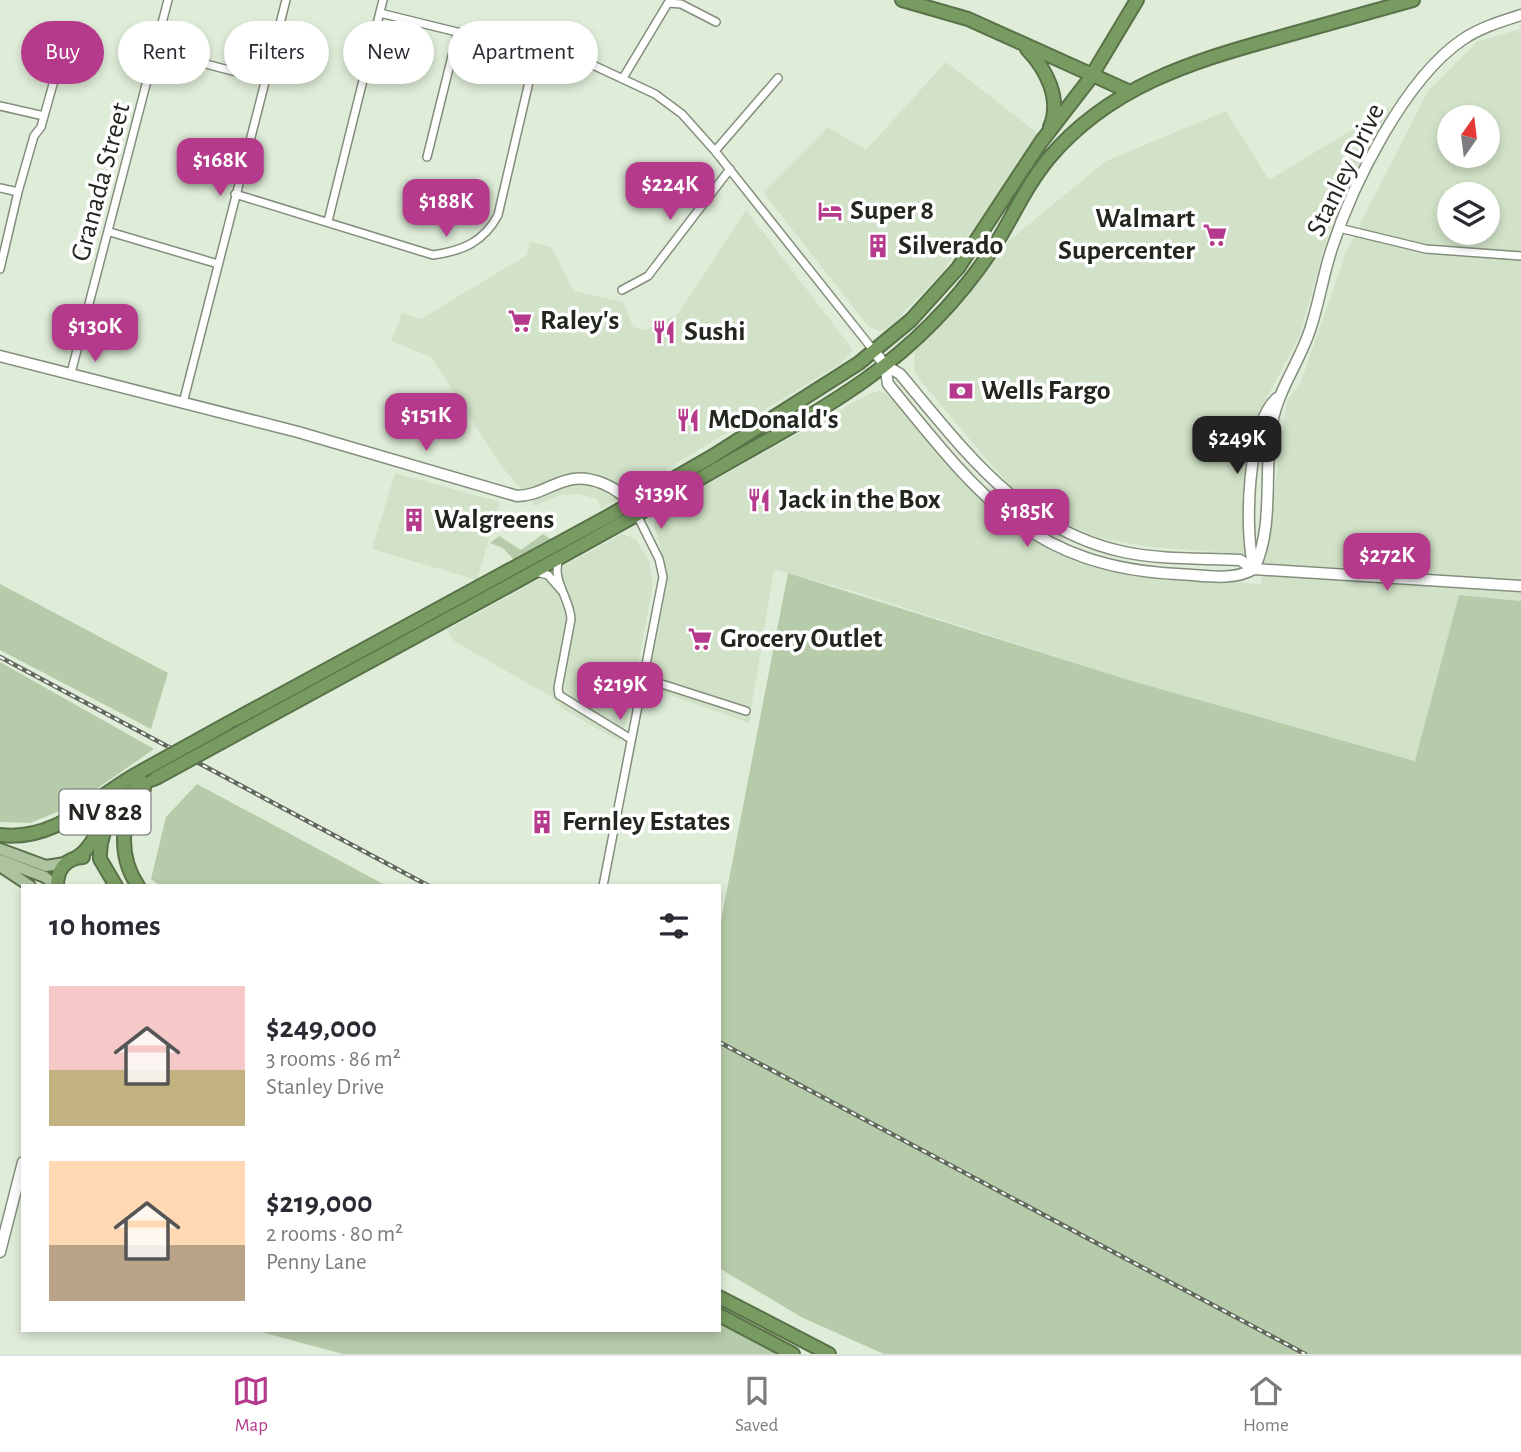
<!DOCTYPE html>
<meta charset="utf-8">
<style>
body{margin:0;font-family:"Alegreya Sans",sans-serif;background:#f2f2f3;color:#2b2b33;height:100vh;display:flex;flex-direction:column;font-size:26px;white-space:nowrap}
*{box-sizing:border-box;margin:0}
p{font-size:23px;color:#7c7c81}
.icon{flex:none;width:38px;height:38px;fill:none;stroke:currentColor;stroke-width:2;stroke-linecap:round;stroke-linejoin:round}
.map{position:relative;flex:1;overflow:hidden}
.panel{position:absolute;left:21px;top:884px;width:700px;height:448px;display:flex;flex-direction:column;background:#fff;border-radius:0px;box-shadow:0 4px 10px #0003}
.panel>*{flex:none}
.guide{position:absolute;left:21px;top:21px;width:700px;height:63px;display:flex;gap:14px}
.needle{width:46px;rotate:14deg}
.buttons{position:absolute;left:1437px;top:105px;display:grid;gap:14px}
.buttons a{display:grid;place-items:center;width:63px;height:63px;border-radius:50%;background:#fff;box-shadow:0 4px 10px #0003;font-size:35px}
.price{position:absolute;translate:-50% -60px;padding:0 16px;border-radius:14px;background:#b53a8b;color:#fff;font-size:23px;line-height:46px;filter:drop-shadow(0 2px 4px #0008)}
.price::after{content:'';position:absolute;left:50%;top:42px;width:21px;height:16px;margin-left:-10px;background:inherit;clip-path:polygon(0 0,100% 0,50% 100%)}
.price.active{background:#222;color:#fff}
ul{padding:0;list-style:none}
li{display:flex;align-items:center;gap:21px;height:175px;padding:0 28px}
li span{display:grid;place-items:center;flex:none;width:196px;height:140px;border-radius:0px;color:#555}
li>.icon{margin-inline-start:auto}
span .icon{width:84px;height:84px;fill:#fffc;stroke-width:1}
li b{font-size:30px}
h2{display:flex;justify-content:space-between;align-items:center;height:84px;padding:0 28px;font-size:30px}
.chip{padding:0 24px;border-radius:32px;background:#fff;box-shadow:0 4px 10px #0003;font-size:24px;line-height:63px}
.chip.active{background:#b53a8b;color:#fff}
.tab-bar{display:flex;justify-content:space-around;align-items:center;height:98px;border-top:2px solid #e1e1e2;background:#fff;font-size:19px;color:#7c7c81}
.tab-bar a{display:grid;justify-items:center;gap:4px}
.tab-bar .active{color:#b53a8b}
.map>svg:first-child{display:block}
.built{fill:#d1e2c8;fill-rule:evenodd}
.green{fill:#b6cba9}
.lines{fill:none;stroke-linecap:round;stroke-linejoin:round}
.street-casing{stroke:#838e7c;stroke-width:10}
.secondary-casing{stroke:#838e7c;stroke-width:13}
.primary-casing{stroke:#597249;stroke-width:14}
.highway-casing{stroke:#597249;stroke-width:16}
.street{stroke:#fff;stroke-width:7}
.secondary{stroke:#fff;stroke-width:10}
.primary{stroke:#adc3a0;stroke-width:10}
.highway{stroke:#779b60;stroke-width:12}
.rail-casing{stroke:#60685c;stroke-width:4.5}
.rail{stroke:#fff;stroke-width:2;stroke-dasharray:5;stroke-linecap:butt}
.highway-bridge-casing{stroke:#597249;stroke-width:16;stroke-linecap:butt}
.highway-bridge{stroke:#779b60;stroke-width:12}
.labels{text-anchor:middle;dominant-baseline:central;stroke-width:7;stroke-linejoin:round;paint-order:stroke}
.shield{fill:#fff;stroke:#646862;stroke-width:2}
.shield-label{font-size:26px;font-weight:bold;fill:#22271f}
.street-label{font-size:28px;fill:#22271f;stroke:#fff}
.poi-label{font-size:28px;font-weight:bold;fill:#22271f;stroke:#fff;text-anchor:start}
</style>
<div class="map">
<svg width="1521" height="1354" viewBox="0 0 1521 1354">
<rect width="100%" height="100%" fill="#dfecd8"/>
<path class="built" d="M1521,29V601L1459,595L1416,761L1132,681L859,593L774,569L749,723L647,687L668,577L654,524L660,511L869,394L881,391L890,397L994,514L1022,536L1094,567L1128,575L1261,584L1287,400L1300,384L1347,250L1428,91L1478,41ZM1449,117H1488V156H1449ZM1449,194H1488V233H1449Z
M946,62L1041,136L940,275L889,328L878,331L868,326L763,192L828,127L866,150Z
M1391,106L1335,210L1300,334L1255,421L1245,554L1152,547L1099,538L1052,518L1017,495L919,379L914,370L915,350L963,301L1010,240L1106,161L1226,111L1269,180Z
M746,210L853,350L840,364L601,509L597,499L578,494L561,495L535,505L503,468L431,357L391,341L402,313L421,319L527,255L530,242L551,247L574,291L623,302L633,327L645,330L678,314Z
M395,473L500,502L477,580L372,549Z
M622,534L636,539L649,561L653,584L628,719L619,741L563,709L550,696L454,641L447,630Z"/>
<path class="green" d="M543,534L552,540L514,560L503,548L490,543L499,536L521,550Z
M788,573L1132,681L1415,761L1459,595L1521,601V1354H884L803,1318L719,1268V931Z
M0,584L168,673L151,729L0,650Z
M0,662L14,670L154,749L72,806L30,823L0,822Z
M197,784L385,885H159L151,879L166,817Z
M719,1322L776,1354H343L254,1330H719Z"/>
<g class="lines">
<g class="street-casing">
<path id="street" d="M380,13L595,66L655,94L682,114L715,151L874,351
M156,51L267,80
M623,78L668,3L681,4L716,22
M0,106L44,116
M715,151L778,78
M427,157L458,32
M0,188L18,192
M235,194L433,255C462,251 484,242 498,215L536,52
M328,221L383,0
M1339,228L1426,249L1521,256
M110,232L218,264
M0,269L18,192L34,136L41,127L55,77
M622,290L648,276L730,169
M71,373L168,0
M183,403L286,0
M559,559C551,580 570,598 571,619L558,688L559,695L631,739
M536,572L548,575L561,590
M643,678L746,711
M603,886L663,577L659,559L637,515"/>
</g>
<g class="secondary-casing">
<path id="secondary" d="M874,351L885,365L900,374C964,450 1021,530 1124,552C1162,560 1202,558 1240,560L1254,569L1521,586
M0,356L298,432L517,496C535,496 548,486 565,481C588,473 621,487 633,508
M885,365L888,384C976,491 1027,566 1177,574C1203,575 1231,582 1254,569
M1254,569C1275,525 1263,470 1272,423C1279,388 1299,363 1310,330C1319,303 1323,275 1332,248C1353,183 1405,79 1462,40C1479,28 1502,21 1521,15
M1254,569C1244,531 1247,425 1277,398
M0,1252L23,1162"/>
</g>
<g class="primary-casing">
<path id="primary" d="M0,849L46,866L65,863
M0,860L45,877L56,886
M0,866L30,886"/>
</g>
<g class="highway-casing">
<path id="highway" d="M902,0L968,19L1128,91
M1027,49C1046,69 1062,99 1050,127
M1089,80L1137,0
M227,724L609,516L713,456L859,363L911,320L958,268L1041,142L1092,76
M242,731C391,649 541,570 689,485C748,450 810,419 865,380C917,343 963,295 997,242C1014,214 1028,183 1049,158C1109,87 1190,62 1277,38C1322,25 1368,13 1413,0
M0,835C59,842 94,796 142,771
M77,857C96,847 105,809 122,791
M57,886C57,869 66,858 83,857
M116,886L100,859C98,827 125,787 156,778
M138,886C118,856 119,815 144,789
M719,1297L829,1354
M719,1315L793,1354"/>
</g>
<use href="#street" class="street"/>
<use href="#secondary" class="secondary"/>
<use href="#primary" class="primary"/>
<use href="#highway" class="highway"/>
<g class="rail-casing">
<path id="rail" d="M0,657L429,886
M719,1042L1305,1354"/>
</g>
<use href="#rail" class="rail"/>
<g class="highway-bridge-casing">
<path id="highway-bridge" d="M142,771L227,724
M156,778L242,731"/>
</g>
<use href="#highway-bridge" class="highway-bridge"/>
</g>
<defs>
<g id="hotel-bare" transform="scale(1.89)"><path d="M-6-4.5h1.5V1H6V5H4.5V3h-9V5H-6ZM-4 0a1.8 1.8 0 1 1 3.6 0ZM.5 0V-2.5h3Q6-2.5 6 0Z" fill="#b53a8b" stroke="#fff" stroke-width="2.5" paint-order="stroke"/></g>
<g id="supermarket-bare" transform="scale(1.89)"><path d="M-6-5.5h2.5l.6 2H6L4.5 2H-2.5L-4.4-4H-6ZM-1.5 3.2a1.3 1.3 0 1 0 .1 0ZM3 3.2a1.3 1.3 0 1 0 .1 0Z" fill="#b53a8b" stroke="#fff" stroke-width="2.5" paint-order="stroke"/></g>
<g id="building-bare" transform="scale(1.89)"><path d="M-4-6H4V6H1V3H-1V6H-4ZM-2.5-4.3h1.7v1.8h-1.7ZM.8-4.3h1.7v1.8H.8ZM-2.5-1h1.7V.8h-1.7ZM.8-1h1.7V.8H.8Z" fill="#b53a8b" stroke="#fff" stroke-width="2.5" paint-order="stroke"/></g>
<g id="restaurant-bare" transform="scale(1.89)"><path d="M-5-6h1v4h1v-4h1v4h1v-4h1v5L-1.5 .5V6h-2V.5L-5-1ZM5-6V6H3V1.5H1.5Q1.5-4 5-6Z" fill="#b53a8b" stroke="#fff" stroke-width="2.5" paint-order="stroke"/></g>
<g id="bank-bare" transform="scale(1.89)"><path d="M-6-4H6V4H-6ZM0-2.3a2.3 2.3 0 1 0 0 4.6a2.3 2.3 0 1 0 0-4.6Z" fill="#b53a8b" stroke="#fff" stroke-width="2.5" paint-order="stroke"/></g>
</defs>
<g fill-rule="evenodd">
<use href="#hotel-bare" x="830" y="211"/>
<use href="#supermarket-bare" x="1215" y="235"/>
<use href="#building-bare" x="878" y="246"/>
<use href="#supermarket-bare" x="520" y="321"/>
<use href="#restaurant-bare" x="664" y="332"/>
<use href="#bank-bare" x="961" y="391"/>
<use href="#restaurant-bare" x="688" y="420"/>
<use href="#restaurant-bare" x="759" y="500"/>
<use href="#building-bare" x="414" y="520"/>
<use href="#supermarket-bare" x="700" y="639"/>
<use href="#building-bare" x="542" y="822"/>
</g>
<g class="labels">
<rect class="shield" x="59.5" y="789.5" width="91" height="45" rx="5"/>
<g class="shield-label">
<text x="105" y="812">NV 828</text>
</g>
<g class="street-label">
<text transform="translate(1346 170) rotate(-64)">Stanley Drive</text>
<text transform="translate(101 182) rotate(-75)">Granada Street</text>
</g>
<g class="poi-label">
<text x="850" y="211">Super 8</text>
<text x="1195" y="219" text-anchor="end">Walmart<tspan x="1195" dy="32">Supercenter</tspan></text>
<text x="898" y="246">Silverado</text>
<text x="540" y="321">Raley's</text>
<text x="684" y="332">Sushi</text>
<text x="981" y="391">Wells Fargo</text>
<text x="708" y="420">McDonald's</text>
<text x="779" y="500">Jack in the Box</text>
<text x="434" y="520">Walgreens</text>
<text x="720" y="639">Grocery Outlet</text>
<text x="562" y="822">Fernley Estates</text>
</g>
</g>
</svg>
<div class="buttons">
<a><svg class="needle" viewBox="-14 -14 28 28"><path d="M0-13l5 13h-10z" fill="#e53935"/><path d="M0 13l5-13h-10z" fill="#7c7c81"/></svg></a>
<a><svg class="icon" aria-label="layers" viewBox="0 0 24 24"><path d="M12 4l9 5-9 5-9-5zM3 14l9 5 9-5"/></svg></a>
</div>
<b class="price" style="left:220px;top:198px">$168K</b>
<b class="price" style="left:670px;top:222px">$224K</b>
<b class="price" style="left:446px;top:239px">$188K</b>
<b class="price" style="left:95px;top:364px">$130K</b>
<b class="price" style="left:426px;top:453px">$151K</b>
<b class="price active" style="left:1237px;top:476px">$249K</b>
<b class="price" style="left:661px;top:531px">$139K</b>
<b class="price" style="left:1027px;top:549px">$185K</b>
<b class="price" style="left:1387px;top:593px">$272K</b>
<b class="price" style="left:620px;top:722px">$219K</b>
<div class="guide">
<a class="chip active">Buy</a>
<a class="chip">Rent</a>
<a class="chip">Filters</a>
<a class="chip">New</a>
<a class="chip">Apartment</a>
</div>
<section class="panel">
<h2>10 homes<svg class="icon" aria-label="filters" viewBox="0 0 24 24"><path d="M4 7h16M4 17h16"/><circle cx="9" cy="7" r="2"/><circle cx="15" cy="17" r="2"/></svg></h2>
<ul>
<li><span style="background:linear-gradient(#f6c9c9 60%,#c2b280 0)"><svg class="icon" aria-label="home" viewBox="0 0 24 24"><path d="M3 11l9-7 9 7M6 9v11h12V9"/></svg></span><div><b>$249,000</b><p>3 rooms · 86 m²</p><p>Stanley Drive</p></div></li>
<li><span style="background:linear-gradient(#ffd9b3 60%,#b9a48a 0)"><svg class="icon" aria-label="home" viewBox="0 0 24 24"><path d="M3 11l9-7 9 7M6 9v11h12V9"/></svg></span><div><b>$219,000</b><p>2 rooms · 80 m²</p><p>Penny Lane</p></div></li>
</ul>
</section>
</div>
<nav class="tab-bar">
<a class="active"><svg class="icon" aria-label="map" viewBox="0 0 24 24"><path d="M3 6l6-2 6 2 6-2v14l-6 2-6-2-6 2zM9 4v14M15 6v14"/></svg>Map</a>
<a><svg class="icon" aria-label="saved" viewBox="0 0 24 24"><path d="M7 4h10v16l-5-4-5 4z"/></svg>Saved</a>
<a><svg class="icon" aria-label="home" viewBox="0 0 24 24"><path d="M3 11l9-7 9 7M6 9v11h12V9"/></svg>Home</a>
</nav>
